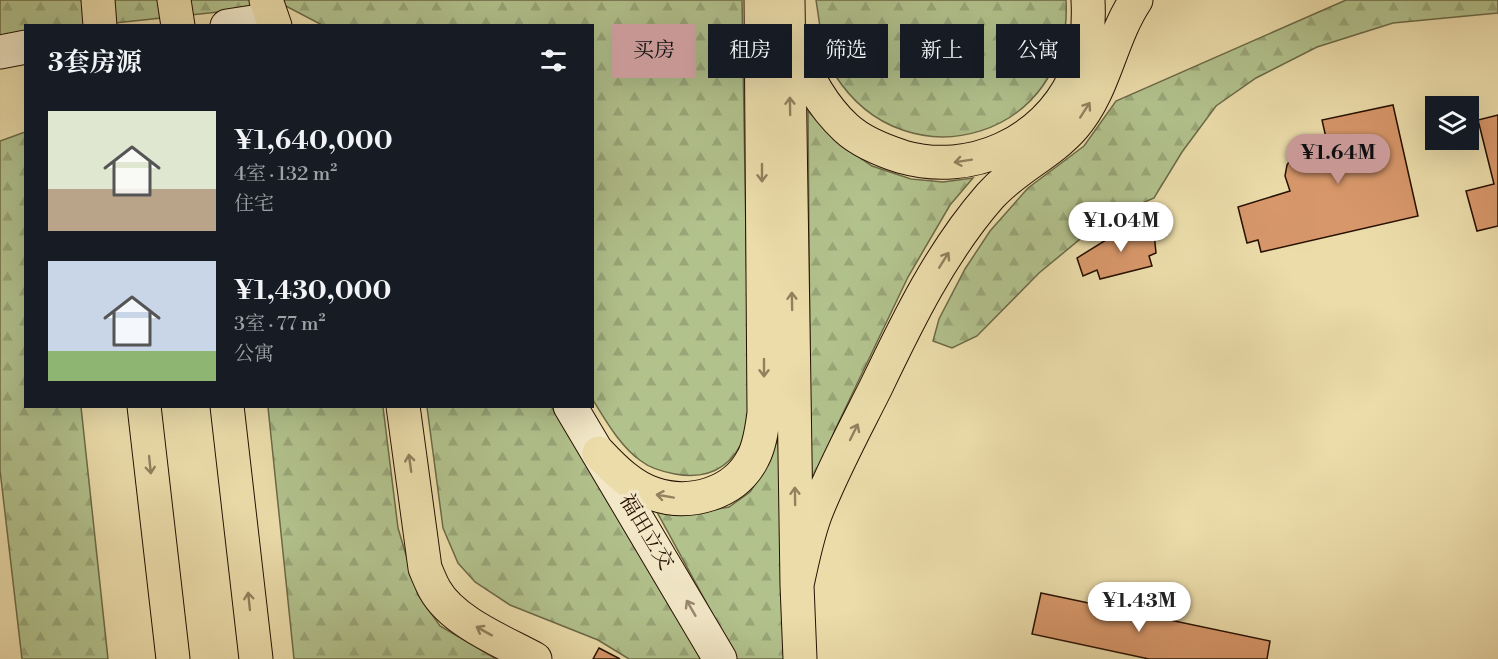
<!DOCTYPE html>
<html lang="zh">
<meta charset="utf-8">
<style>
body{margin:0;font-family:"Libre Bodoni","Noto Serif SC",serif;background:#20242c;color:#f1f3f6;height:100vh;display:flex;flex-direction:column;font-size:22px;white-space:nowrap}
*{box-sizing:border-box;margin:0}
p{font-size:20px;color:#9ea1a6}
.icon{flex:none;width:33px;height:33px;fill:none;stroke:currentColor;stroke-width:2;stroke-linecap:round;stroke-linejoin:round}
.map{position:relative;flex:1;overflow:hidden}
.details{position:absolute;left:24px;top:24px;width:570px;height:384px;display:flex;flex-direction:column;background:#171b24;border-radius:0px;box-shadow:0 6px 24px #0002}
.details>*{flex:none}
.guide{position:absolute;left:612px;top:24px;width:570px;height:54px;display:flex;gap:12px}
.tools{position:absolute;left:1425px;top:96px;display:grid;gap:12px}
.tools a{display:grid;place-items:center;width:54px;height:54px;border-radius:0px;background:#171b24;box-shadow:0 6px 24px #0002;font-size:30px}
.price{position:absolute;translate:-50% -51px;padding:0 14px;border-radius:21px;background:#fff;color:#222;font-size:20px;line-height:39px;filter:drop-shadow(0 2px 3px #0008)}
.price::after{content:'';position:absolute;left:50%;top:36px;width:18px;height:14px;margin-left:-9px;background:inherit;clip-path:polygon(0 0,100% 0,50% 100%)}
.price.current{background:#c59692;color:#111}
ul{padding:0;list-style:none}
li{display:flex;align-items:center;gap:18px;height:150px;padding:0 24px}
li span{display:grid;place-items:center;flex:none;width:168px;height:120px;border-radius:0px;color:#555}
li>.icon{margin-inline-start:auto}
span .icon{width:72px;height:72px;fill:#fffc;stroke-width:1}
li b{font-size:26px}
h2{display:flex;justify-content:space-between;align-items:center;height:72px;padding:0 24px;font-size:26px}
.tag{padding:0 21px;border-radius:0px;background:#171b24;box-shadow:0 6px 24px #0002;font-size:21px;line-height:54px}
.tag.current{background:#c59692;color:#111}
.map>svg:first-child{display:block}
.forest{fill:url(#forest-firs);stroke:#6c6946;stroke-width:1.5}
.building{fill:#d7976a;stroke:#261000;stroke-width:1.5}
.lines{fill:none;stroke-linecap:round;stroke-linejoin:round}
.secondary-casing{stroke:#261000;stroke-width:35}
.primary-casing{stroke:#261000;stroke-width:35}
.highway-casing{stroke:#261000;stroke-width:35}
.secondary{stroke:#f2e8c8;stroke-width:33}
.primary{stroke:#ebdcaa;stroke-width:33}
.highway{stroke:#ebdcaa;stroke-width:33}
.oneway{stroke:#92805e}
.oneway2{stroke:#96876e}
.labels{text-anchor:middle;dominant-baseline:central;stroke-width:6;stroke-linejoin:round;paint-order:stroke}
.street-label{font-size:21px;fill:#261000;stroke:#f2e8c8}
</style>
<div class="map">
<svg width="1498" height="659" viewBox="0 0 1498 659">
<defs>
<pattern id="forest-firs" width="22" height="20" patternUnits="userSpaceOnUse" patternTransform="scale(1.5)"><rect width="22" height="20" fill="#b2c28d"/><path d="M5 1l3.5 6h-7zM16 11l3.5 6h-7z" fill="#99a678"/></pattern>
</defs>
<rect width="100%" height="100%" fill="#ebdcaa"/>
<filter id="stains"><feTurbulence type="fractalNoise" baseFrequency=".00333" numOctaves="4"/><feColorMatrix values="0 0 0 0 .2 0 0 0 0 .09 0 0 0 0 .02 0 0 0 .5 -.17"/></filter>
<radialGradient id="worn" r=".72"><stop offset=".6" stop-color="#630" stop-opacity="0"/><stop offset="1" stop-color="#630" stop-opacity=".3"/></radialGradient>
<path class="forest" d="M0,0H742L749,408C748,417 748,428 745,436C732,467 708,480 675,474C664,472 650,468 641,461C620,446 606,421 593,400L592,26L322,25L284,5L96,25L26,26L25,33L0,36Z
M816,0H1066C1074,136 907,188 835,75C822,53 820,25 816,0Z
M1346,0H1498V13L1393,23L1317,47L1256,78L1216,106L1182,152L1154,198L1102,221L1039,273L977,336L952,348L933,341L939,319L965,269L990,231L1028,188L1084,146L1116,101Z
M808,111L840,144L872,166L911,179L943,182L973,178L950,205L908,277L835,430L811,489Z
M25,132L26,406L81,407L108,659H22L0,470V141Z
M268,407H383L398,528L418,595L440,626L496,659H294Z
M427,407H552L705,659H629L598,640L510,605L475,582L458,563L443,528Z
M778,438L791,659H737L651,501L701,512L729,507L750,492L766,468Z"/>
<path class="building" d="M1393,105L1418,216L1261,252L1258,240L1247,243L1238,207L1290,191L1285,176L1287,165L1291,159L1303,150L1311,148L1329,151L1322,120Z
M1498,115V226L1477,231L1466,191L1494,184L1478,120Z
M1153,223L1156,253L1149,256L1152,266L1100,279L1097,270L1083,276L1077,258L1114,235Z
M1041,593L1270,641L1267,659H1149L1032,634Z
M599,648L620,659H593Z"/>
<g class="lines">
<g class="secondary-casing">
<path id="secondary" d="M227,26L253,22L264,26
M0,52L26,47
M570,406L720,659"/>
</g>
<g class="primary-casing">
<path id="primary" d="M788,0L797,585L800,659
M794,44C806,76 821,105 846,128C861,142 884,151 903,157C970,176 1044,143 1074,79C1077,73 1081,66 1083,59C1088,39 1089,20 1088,0
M599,453C614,469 632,487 654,494C690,506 735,494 753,458C760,445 762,428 764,413L761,0
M797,585C802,561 807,537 815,515C832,471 855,429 876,387C908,320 941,252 990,196C1015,168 1050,154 1074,126C1105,90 1110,39 1136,0"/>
</g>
<g class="highway-casing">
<path id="highway" d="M98,0L100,26
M174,0L178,26
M266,0L275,26
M144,406L173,659
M227,406L256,659
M403,406L425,568C428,575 431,583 435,590C453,622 504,642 535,659"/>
</g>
<use href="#secondary" class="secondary"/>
<use href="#primary" class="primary"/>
<use href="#highway" class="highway"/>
</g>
<defs><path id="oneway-shaft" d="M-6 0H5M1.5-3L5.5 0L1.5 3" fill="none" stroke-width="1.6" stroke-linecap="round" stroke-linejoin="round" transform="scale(1.5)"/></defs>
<g class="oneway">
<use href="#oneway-shaft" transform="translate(790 106) rotate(-91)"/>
<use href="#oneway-shaft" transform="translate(1085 110) rotate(-57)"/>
<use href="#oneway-shaft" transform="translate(963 161) rotate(171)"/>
<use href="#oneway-shaft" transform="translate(762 173) rotate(90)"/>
<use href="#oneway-shaft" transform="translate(944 260) rotate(-58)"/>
<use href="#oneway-shaft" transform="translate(792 301) rotate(-91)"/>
<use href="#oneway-shaft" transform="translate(764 368) rotate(90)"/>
<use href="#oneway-shaft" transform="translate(854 432) rotate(-64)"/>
<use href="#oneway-shaft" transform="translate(410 463) rotate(-98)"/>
<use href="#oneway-shaft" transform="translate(150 465) rotate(84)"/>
<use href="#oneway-shaft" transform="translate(665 496) rotate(-170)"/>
<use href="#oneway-shaft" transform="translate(795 496) rotate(-91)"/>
<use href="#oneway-shaft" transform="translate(249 601) rotate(-96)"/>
<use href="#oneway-shaft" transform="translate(484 631) rotate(-151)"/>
</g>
<use class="oneway2" href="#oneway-shaft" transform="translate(691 608) rotate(-120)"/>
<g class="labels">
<g class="street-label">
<text transform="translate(646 532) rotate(59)">福田立交</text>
</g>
</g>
<rect width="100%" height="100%" filter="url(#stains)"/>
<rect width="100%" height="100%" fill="url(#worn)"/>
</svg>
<div class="tools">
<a><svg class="icon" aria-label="layers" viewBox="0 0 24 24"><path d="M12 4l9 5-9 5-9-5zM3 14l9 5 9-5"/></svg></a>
</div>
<b class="price current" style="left:1338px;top:185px">¥1.64M</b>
<b class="price" style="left:1121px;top:253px">¥1.04M</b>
<b class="price" style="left:1139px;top:633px">¥1.43M</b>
<div class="guide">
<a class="tag current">买房</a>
<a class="tag">租房</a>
<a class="tag">筛选</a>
<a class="tag">新上</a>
<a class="tag">公寓</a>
</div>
<section class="details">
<h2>3套房源<svg class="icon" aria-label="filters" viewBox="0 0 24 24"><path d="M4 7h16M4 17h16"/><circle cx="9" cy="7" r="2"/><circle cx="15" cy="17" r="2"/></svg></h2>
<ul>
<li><span style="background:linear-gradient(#dfe7d0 65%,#b9a48a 0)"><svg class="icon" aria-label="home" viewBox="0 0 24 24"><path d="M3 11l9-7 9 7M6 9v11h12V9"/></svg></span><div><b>¥1,640,000</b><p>4室 · 132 m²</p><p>住宅</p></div></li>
<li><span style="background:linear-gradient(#c9d6e8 75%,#8fb573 0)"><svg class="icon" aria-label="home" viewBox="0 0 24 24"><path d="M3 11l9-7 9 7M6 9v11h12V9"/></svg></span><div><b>¥1,430,000</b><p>3室 · 77 m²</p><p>公寓</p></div></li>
</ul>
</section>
</div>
